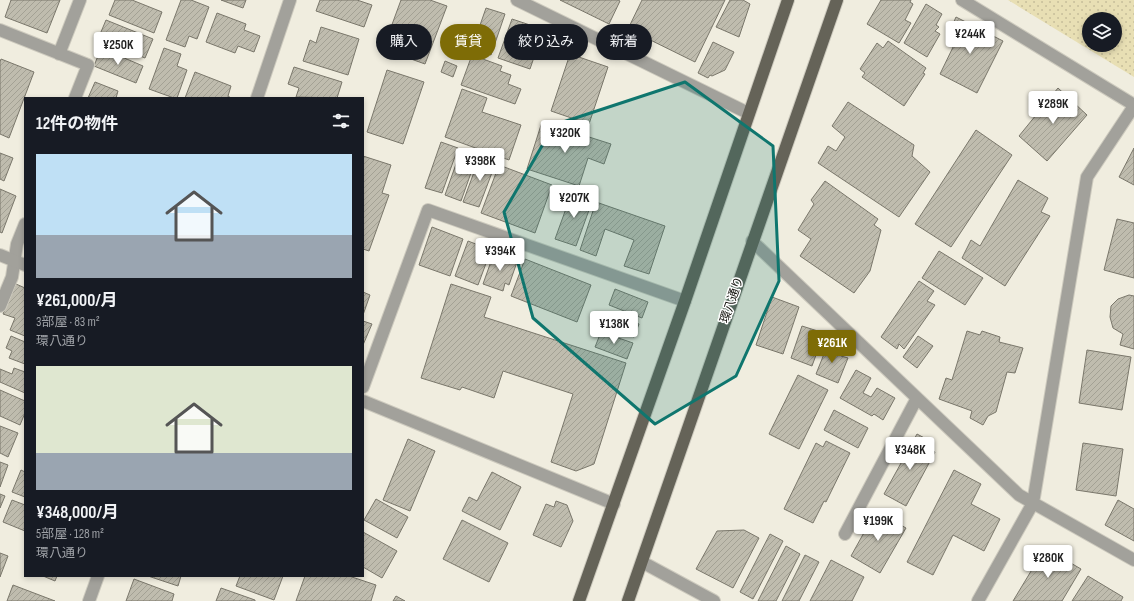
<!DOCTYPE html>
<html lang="ja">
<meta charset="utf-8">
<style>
body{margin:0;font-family:"Sofia Sans Condensed","Noto Sans JP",sans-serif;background:#242831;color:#f1f3f6;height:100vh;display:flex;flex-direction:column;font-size:15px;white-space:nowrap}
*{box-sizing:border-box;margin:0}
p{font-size:13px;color:#9ea1a6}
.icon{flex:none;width:22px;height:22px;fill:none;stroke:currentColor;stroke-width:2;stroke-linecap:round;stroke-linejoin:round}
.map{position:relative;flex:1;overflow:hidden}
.side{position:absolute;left:24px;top:97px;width:340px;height:480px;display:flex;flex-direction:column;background:#171b24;border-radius:0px;box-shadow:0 2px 6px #0003}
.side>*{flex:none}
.hud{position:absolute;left:376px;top:24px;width:380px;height:36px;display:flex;gap:8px}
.tools{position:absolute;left:1082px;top:12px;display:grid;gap:8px}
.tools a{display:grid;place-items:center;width:40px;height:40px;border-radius:50%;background:#171b24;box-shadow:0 2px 6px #0003;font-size:20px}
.price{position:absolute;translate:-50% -34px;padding:0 9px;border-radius:4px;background:#fff;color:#222;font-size:13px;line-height:26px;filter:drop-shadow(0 1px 2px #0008)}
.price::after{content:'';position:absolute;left:50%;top:24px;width:12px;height:9px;margin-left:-6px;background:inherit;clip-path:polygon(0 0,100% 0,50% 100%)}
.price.active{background:#7e6c06;color:#fff}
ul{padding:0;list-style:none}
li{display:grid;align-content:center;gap:8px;height:212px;padding:0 12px}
li span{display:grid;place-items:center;height:124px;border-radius:0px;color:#555}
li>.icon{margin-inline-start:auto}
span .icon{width:72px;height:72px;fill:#fffc;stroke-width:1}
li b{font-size:17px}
h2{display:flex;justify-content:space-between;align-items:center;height:48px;padding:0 12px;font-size:17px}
.pill{padding:0 14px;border-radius:18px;background:#171b24;box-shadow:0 2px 6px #0003;font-size:14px;line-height:36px}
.pill.active{background:#7e6c06;color:#fff}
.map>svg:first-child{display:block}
.park{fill:url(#park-dots);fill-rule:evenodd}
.building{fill:url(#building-hatch);stroke:#7a776b}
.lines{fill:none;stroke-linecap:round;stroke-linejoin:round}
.lane-casing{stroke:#cdcabe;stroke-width:14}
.street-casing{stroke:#cdcabe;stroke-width:14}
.primary-casing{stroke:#cdcabe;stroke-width:14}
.lane{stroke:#a2a19b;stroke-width:12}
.street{stroke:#a2a19b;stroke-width:12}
.primary{stroke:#656358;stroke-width:12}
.marked{fill:#0f766e;fill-opacity:0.2;stroke:#0f766e;stroke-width:3;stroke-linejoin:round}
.labels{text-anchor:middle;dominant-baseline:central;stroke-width:3;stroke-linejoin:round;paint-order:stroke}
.street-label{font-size:12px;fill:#15140f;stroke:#fff}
</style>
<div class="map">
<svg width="1134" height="601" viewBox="0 0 1134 601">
<defs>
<pattern id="park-dots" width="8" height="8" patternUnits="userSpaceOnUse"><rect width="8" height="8" fill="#e8dfb4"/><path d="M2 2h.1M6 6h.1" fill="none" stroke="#c6be9a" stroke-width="1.8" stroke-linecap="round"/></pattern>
<pattern id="building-hatch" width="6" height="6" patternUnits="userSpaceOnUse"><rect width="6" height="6" fill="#bfbcae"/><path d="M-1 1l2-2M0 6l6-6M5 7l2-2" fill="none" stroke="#a3a194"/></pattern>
</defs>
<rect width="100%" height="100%" fill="#f0eddf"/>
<path class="park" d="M1008,0H1134V77ZM1089,19H1115V45H1089Z"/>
<path class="building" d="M11,0H60L47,33L5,17Z
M115,0H132L162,12L154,33L109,15Z
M181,0H191L209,7L197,39L189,36L185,47L166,40Z
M221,0H246L243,8Z
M320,0H357L372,5L364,27L316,11Z
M401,0H430L447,6L425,64L383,49Z
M560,0H618L620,1L609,24Z
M642,0H725L695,62L628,29Z
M730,0H743L750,4L739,37L716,27Z
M881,0H911L910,2L913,4L905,20L911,23L899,43L867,24Z
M926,4L942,14L936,25L939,27L935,31L940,34L927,57L904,43Z
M486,8L505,14L491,55L472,48Z
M217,13L246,24L244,30L260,36L254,52L238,46L235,53L206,42Z
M956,17L1003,41L977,93L940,74L956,41L947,37Z
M512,19L539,28L538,33L542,34L530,69L498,58Z
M106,20L153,39L145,58L98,39Z
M321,27L359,39L348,75L303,61L310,40L316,43Z
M888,41L926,68L923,73L925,74L904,106L862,77L865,73L860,69L877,43L883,48Z
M713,42L734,52L725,70L712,76L710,75L708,78L698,73Z
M101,48L143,66L136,83L94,66Z
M164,48L181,54L177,66L187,70L177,98H174L149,89Z
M570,54L608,67L589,124L551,111Z
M472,55L502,66L500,71L511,75L508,84L521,89L515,104L461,85Z
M1,59L34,72L9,138L0,134V62Z
M445,61L457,66L453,77L441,72Z
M294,67L342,82L337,98L296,97L299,88L288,84Z
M387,70L424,82L403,144L367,132Z
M195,72L231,86L228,96L231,98H185Z
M95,82L118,91L116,98H88Z
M1058,88L1087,115L1047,161L1019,136Z
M462,89L487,98L482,112L521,125L509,160L445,137Z
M848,102L914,145L912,156L930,172L899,217L818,163L828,146L836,151L845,137L832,126Z
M542,122L611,144L604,164L588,158L579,186L527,169Z
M976,130L1012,155L951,247L915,224Z
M441,142L458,148L442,193L425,188Z
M1134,148V185L1119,177Z
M461,150L477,156L461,201L445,195Z
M0,153L13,158L4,181L0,179Z
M363,156L391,165L382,193L389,195L369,251L363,249Z
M480,156L496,162L479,207L463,202Z
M499,165L552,185L535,233L481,213Z
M1018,180L1048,198L1041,212L1050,216L1005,286L962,258L971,240L980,246Z
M825,181L878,219L874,225L881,230L870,271L854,293L800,256L811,239L798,230L814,204L811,200Z
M0,189L16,196L2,233L0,232Z
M572,192L593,199L576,246L555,239Z
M596,202L665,226L649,274L624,266L634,240L605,229L596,256L580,250Z
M1117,219L1134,223V278L1104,270Z
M432,227L463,239L450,276L419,265Z
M468,241L491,250L478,285L455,276Z
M939,251L983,278L965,305L922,278Z
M494,253L517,262L509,285L505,283L503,291L483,284Z
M525,259L591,285L577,322L511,296Z
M919,281L934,291L927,301L935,305L904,349L899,344L897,349L881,337Z
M16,284L25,288V336L10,330L15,318L3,314Z
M451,284L491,297L484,317L626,363L594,464L576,471L551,462L573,394L503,371L494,398L462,387L460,390L421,378Z
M615,289L648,302L642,318L609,305Z
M363,292L370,295L363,315Z
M1129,295L1134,296V349L1120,345L1123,334L1113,328L1110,317L1111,306L1118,299Z
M772,297L799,307L783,354L756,345Z
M609,312L639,324L634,337L603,325Z
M363,321L372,324L363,345Z
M802,326L824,333L812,366L791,358Z
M967,331L980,335L982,331L1000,337L999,342L1023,348L1015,373L1007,372L996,412L988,416L983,425L970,418L972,411L939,399L946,378L952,380Z
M601,332L633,343L627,359L595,347Z
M11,336L25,342V364L9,358L12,351L6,348Z
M918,336L933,346L917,368L903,357Z
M828,344L843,351L841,356L848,358L838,383L816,374Z
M1087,350L1131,357L1122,410L1079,403Z
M14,368L25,372V393L0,382V369L12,374Z
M856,370L871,378L863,393L871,397L877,388L895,398L883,420L874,414L872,416L840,398Z
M798,375L828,390L799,449L769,434Z
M0,390L25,401V413L20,425L0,416Z
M834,410L868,428L858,448L824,430Z
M0,426L18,433L8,457L0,453Z
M917,434L930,441L927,447L935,452L906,506L884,494Z
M408,439L435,451L410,511L383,500Z
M826,441L850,453L826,502L824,501L813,523L784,509L816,443L823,447Z
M1083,443L1123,449L1116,496L1076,490Z
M0,462L8,465L0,487Z
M21,470L25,472V497L12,492Z
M954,470L981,484L971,504L1000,519L984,551L953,535L933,575L907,562Z
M492,472L521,487L500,530L462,511L469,497L477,501Z
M0,494L5,496L0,508Z
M376,499L408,517L397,538L364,520Z
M12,500L25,505V531L3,522Z
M1118,500L1134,509V541L1105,525Z
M556,501L567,505L573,521L561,547L533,535L546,504L554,507Z
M876,511L906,528L880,573L851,556Z
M462,520L508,543L489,582L443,559Z
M744,530L759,538L733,588L696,569L717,531Z
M363,532L397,551L382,578L363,567Z
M770,534L783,541L753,599L740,592Z
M786,546L800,554L776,601H758Z
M1045,548L1081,569L1062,601H1013Z
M0,553L8,556L0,577Z
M805,555L819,562L799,601H782Z
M831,560L864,577L852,601H810Z
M43,576H57L55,581Z
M148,576H181L178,586Z
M240,576H283L274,600L236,586Z
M305,576H349L376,585L371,601H296Z
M1088,576L1123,597L1121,601H1072Z
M134,579L174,594L172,601H126Z
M13,585L55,601H7Z
M221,588L255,600V601H216Z
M396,596L405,601H393Z"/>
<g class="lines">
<g class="lane-casing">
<path id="lane" d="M0,30L88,65L75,98
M59,54L80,0
M0,306L12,277L17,244L25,224
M363,387L428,210L685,301"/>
</g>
<g class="street-casing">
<path id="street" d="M517,0L748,113
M962,0L1134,105
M257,98L290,0
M752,241L1019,495L1134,560
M0,255L25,265
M363,401L614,504
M845,534L917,398
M642,562L714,601
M89,601L98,576
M978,601L1033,503L1087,177L1134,106"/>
</g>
<g class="primary-casing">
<path id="primary" d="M579,601L685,301L788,0
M628,601L837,0"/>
</g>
<use href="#lane" class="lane"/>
<use href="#street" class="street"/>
<use href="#primary" class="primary"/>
</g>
<path class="marked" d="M685,82L773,146L779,281L736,376L655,424L533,318L504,212L554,125Z"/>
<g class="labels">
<g class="street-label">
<text transform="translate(732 300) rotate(-71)">環八通り</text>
</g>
</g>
</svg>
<div class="tools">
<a><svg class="icon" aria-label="layers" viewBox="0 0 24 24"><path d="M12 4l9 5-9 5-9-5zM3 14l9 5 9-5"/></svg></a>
</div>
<b class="price" style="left:970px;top:55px">¥244K</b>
<b class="price" style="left:118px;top:66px">¥250K</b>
<b class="price" style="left:1053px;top:125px">¥289K</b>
<b class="price" style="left:565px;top:154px">¥320K</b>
<b class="price" style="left:480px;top:182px">¥398K</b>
<b class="price" style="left:574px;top:219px">¥207K</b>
<b class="price" style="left:500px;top:272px">¥394K</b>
<b class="price" style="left:614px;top:345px">¥138K</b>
<b class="price active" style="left:832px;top:364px">¥261K</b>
<b class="price" style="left:910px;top:471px">¥348K</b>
<b class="price" style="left:878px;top:542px">¥199K</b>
<b class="price" style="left:1048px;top:579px">¥280K</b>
<div class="hud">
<a class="pill">購入</a>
<a class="pill active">賃貸</a>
<a class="pill">絞り込み</a>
<a class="pill">新着</a>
</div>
<section class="side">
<h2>12件の物件<svg class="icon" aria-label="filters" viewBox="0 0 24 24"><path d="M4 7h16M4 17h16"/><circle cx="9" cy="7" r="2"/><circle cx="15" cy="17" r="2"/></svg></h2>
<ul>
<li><span style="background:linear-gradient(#bfe0f5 65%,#9aa5b1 0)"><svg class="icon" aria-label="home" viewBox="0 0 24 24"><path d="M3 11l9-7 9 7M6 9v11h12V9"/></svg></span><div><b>¥261,000/月</b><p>3部屋 · 83 m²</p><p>環八通り</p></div></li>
<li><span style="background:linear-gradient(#dfe7d0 70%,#9aa5b1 0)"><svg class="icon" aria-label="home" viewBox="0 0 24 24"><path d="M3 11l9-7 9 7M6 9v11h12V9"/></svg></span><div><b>¥348,000/月</b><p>5部屋 · 128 m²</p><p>環八通り</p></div></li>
</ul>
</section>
</div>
